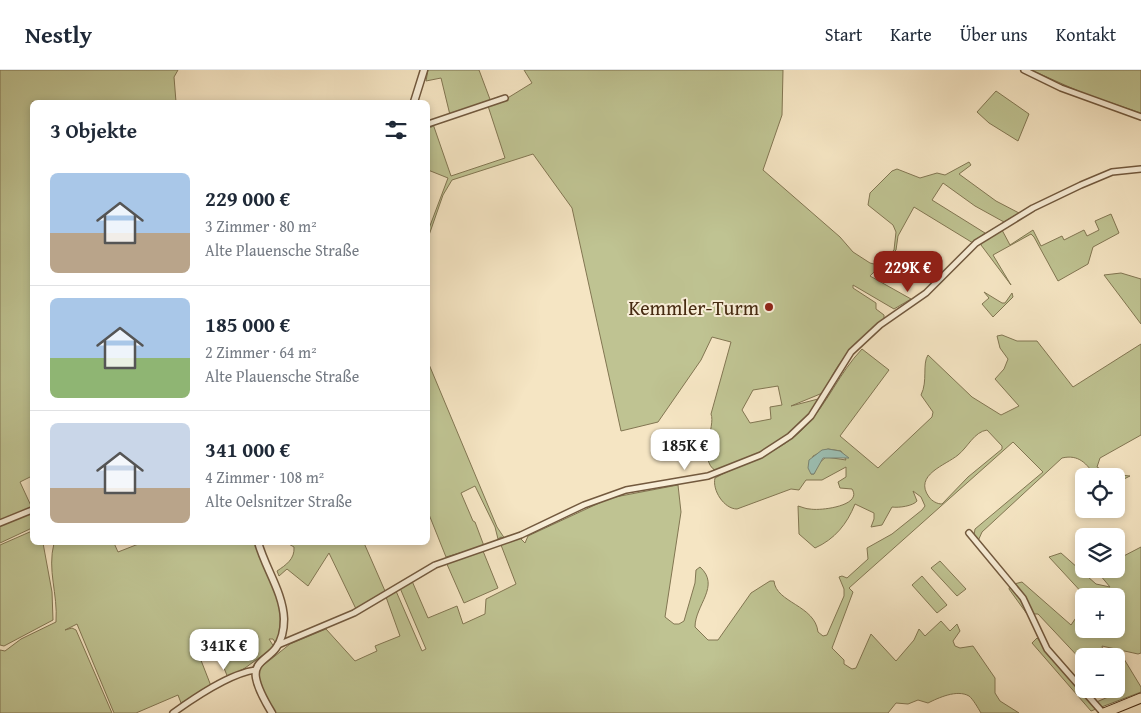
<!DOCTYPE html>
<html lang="de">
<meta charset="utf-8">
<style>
body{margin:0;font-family:"Gentium Book Plus",serif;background:#f6f6f7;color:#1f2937;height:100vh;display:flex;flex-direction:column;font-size:19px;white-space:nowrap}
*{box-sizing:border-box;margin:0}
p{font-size:16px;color:#747a83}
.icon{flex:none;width:28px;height:28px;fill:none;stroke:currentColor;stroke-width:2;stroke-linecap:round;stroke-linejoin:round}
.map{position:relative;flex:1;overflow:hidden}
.details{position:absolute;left:30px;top:30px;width:400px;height:445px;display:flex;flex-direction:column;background:#fff;border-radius:8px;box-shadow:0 2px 8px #0003}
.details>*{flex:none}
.buttons{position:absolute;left:1075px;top:398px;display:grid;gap:10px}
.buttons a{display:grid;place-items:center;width:50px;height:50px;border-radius:8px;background:#fff;box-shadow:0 2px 8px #0003;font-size:25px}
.price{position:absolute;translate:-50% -42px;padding:0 11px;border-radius:10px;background:#fff;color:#222;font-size:16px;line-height:32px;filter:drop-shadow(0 1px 2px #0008)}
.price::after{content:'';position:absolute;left:50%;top:30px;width:15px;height:11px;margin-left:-8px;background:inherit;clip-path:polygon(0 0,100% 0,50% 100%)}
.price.active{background:#8f2418;color:#fff}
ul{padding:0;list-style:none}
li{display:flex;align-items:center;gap:15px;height:125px;padding:0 20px}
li+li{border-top:1px solid #e0e1e3}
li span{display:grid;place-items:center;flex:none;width:140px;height:100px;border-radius:8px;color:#555}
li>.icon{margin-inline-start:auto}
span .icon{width:60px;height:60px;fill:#fffc;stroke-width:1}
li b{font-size:21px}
h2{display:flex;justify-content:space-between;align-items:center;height:60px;padding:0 20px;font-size:21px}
header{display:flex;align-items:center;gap:30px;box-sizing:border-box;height:70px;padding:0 25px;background:#fff;border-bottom:1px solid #e0e1e3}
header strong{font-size:24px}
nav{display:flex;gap:28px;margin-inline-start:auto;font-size:18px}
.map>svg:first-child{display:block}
.green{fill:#bfc392;stroke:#827652;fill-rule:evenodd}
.water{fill:#9cbfb3;stroke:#7a8372}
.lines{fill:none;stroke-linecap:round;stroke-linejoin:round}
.minor-casing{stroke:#72593e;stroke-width:8}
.tertiary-casing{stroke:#72593e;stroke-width:9}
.primary-casing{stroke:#462a11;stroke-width:11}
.minor{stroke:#f8eed8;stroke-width:5}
.tertiary{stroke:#f8eed8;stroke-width:6}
.primary{stroke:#f5e5c3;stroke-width:9}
.poi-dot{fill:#8f2418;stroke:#f8eed8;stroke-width:2}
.labels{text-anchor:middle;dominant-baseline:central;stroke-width:4;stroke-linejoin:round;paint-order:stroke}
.poi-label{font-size:20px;fill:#462a11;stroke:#f8eed8;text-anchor:end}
</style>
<header>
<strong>Nestly</strong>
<nav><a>Start</a><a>Karte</a><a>Über uns</a><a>Kontakt</a></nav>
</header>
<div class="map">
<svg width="1141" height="643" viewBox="0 0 1141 643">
<rect width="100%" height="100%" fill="#f5e5c3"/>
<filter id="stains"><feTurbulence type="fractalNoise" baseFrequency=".004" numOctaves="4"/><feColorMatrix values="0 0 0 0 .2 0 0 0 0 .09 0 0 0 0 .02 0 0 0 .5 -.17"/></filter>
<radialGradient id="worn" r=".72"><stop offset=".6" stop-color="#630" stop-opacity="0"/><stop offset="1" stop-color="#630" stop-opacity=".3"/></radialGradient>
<path class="green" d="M0,0H178L174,7L176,32H32V406L20,412L32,438L0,452Z
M428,0H479L491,32L450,45L441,8L426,11Z
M524,0H783L782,45L763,100L840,167L853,182L870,193L878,195L894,180L896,162L893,155L868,135L870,123L892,101L897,99L920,108L937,103L945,105L969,92L971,95L959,104L996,131L1019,143L1004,152L975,136L943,113L932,130L985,163L973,173L914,137L898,166L896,180L870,206L911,229L894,239L853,215V218L876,233V239L884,245V249C859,270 836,290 825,322L791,336L822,328C791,372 764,382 716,401C697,390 716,356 711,344L731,272L712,267L701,290L658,352L621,361L572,138L533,84L452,110L443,125L428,168V161L448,108L428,100V57H432L433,54L451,106L505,88L488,36L506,29L532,13ZM778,316L782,335L770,337L771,349L750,353L742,340L753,320Z
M1031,0H1141V43L1085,24Z
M996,21L1029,44L1018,71L989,53L977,42Z
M1111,144L1119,163L1093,177L1088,194L1058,211L1034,167L1031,164L993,185L1011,215L981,175V173L1010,154L1002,160L1010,175L1033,160L1041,176L1062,166L1064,170L1084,160L1087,166L1099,160L1095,151Z
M1121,203L1141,209V254L1104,205Z
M984,222L1002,233H1005L1012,223L1013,227L993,247L982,234L989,228Z
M1002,265L1017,271H1037L1073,317L1141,274V365L1100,388L1097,397L1109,404L1130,406L1116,413V406H1095C1087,394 1079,384 1062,388L982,462L978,471L974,465L975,459L1043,402L1013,372L849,518L853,522L832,578L844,590V594L852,599L856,598L871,564L896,591L914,570L919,559L925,566L941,551L950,561L957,554L960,561L953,571L955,576L960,578L973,576L995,608V623L1000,631L1019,643H981C978,638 973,629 969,626C957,619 938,628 928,633L918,630L908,634L896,633L888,643H275C267,630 256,613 260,598L290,574L326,559L355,591L377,581L375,576L400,566L386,527L396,521L422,581L426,579L400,518L412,511L428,548L457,536L463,554L485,544L486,529L516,514L501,475L519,467L525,473L528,466L610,428L678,415L681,442L665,547L674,554H679L684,551L695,513L696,500L700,497C721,516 695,535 695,557L708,570H718L751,523L770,511H774C776,533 815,535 818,562L823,566L827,565L844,526V519L839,507L842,506L847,508L868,489L867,478L892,464L922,440L925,436L921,427L913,421L917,431C913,436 899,438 892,437L882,455L871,457L874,449V443L855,434C847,454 835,469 815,478L799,464L798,436C802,437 806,439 810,439C820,441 863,436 852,419L840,418L838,412L846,407V397L822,410H806L799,420L791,419L737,439C724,439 712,420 715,408C746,391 779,384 805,357C828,333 839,303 862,279L889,300L840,366L878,398L932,347L933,342L921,325C928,311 922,294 928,285L972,327L1001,345L1019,336L995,309L1004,299L1008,289L1000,278L997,266ZM987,360L1002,376V379L968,407L942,434C937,434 932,431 929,427C913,405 946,395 958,385C968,377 974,362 987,360ZM828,379L841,381L846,390L826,387L818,394L814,404H811L813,386Z
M428,292L497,457L505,469L501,467L498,469L495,457L475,416L461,423L473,451L475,452L484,476L446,487L428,442Z
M32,442V458L0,473V455Z
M32,461V472L43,473L52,522L53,550L4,576L0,575V475Z
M54,473H114L118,482L141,473H256C269,507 289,537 276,574L273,569H269L274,577L245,598L228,608L214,573L197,580L211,616L181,633L178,625L136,643H114L77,554L65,560L72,558L76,560L112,643H0V580L5,581L21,569L56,552C58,523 47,501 54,473Z
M287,473H364L385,521L356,539L329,483L308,516L287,499L279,506L277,501C286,495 295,489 294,477Z
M1141,477V583L1138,584L1102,576L1104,586H1084V593L1038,544H1027L1009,519L1010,515L1022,512L1071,555L1084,536V559H1116V526H1085L1049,487L1061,483L1096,514L1110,517L1095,499H1116V490Z
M483,481L498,518L464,533L446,492Z
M940,491L966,519L957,526L931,498Z
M922,506L947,535L937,543L912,515Z
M1037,568L1094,633L1113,625L1108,619H1116V590L1124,589L1141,617V622L1091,641L1032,573Z"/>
<path class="water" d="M828,379L840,381L849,388H823L814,404H811L808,398L809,390L822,380Z"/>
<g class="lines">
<g class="minor-casing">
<path id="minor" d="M1024,0L1061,18L1141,47
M428,54L505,28
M0,453L32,440
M969,463L1023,528L1047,579L1103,643
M278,575L354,543L435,495L521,465L584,435L626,420L708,406L761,385L790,366L811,346L851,282L880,255L926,223L976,173L1033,138L1081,115L1112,102L1141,99
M173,643C194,628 230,603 256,600"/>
</g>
<g class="tertiary-casing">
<path id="tertiary" d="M414,32L424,0
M258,472C265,498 283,522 284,549C284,558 282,570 276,578C268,589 253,592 256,608C258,620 266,633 272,643"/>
</g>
<g class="primary-casing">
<path id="primary" d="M1104,643L1141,628"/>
</g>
<use href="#minor" class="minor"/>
<use href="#tertiary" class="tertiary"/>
<use href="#primary" class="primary"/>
</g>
<circle class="poi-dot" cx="769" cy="237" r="5"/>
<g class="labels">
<g class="poi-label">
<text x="759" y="237">Kemmler-Turm</text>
</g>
</g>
<rect width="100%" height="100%" filter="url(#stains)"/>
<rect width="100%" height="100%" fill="url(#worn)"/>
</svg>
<div class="buttons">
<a><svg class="icon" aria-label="locate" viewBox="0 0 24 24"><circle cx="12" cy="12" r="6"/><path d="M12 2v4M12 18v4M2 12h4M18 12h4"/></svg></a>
<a><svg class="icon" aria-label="layers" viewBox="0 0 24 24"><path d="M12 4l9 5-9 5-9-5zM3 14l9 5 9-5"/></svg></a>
<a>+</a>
<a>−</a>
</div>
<b class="price active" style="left:908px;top:223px">229K €</b>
<b class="price" style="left:685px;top:401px">185K €</b>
<b class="price" style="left:224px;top:601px">341K €</b>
<section class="details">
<h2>3 Objekte<svg class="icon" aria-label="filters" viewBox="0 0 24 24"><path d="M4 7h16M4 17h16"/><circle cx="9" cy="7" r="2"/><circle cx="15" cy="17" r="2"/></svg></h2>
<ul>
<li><span style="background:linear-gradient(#a9c7e8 60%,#b9a48a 0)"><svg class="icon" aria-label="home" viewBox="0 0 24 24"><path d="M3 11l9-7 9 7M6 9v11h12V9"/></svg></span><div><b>229 000 €</b><p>3 Zimmer · 80 m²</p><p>Alte Plauensche Straße</p></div></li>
<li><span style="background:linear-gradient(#a9c7e8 60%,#8fb573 0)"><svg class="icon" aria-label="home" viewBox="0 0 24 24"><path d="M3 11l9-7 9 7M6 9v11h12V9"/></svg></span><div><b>185 000 €</b><p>2 Zimmer · 64 m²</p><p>Alte Plauensche Straße</p></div></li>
<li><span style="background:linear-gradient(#c9d6e8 65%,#b9a48a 0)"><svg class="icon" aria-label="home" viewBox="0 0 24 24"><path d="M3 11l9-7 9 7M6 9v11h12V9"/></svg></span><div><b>341 000 €</b><p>4 Zimmer · 108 m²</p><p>Alte Oelsnitzer Straße</p></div></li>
</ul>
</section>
</div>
